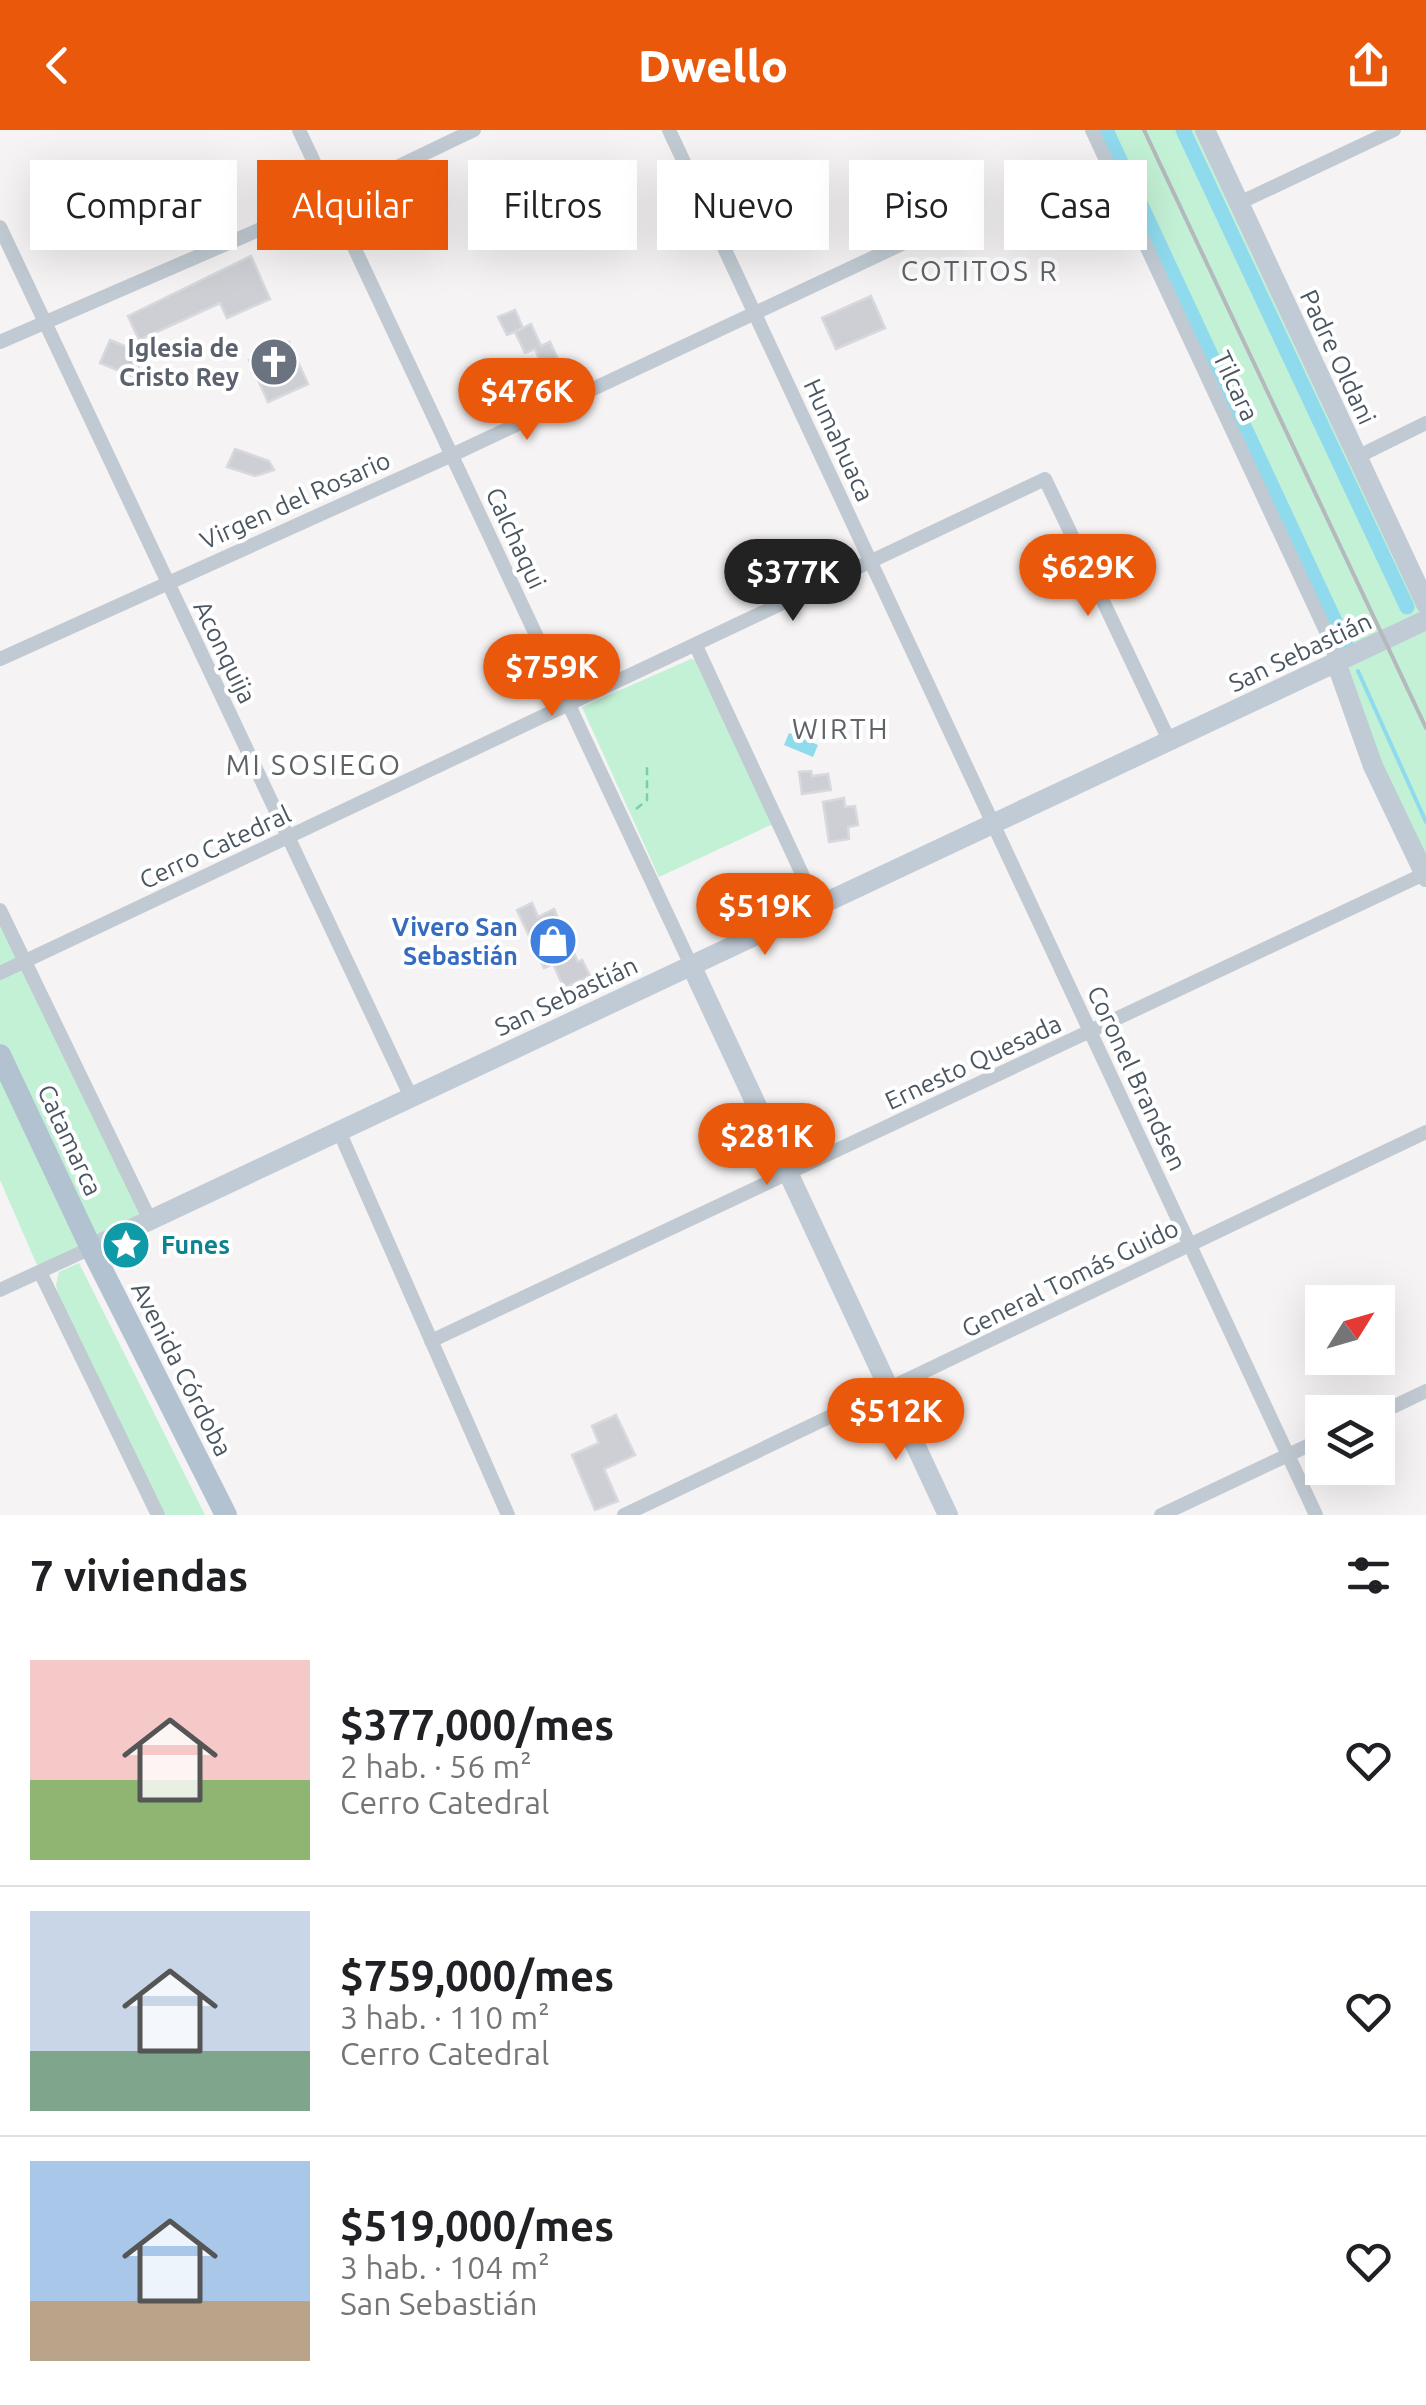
<!DOCTYPE html>
<html lang="es">
<meta charset="utf-8">
<style>
body{margin:0;font-family:Ubuntu,sans-serif;background:#f6f6f6;color:#202124;height:100vh;display:flex;flex-direction:column;font-size:38px;white-space:nowrap}
*{box-sizing:border-box;margin:0}
p{font-size:32px;color:#757577}
.icon{flex:none;width:55px;height:55px;fill:none;stroke:currentColor;stroke-width:2;stroke-linecap:round;stroke-linejoin:round}
.map{position:relative;height:1385px;overflow:hidden}
.side{display:flex;flex-direction:column;background:#fff;flex:1}
.side>*{flex:none}
.hud{position:absolute;left:30px;top:30px;width:1368px;height:90px;display:flex;gap:20px}
.needle{width:65px;rotate:53deg}
.tools{position:absolute;left:1305px;top:1155px;display:grid;gap:20px}
.tools a{display:grid;place-items:center;width:90px;height:90px;border-radius:0px;background:#fff;box-shadow:0 10px 40px #0002;font-size:50px}
.price{position:absolute;translate:-50% -85px;padding:0 22px;border-radius:35px;background:#ea580c;color:#fff;font-size:32px;line-height:65px;filter:drop-shadow(0 2px 5px #0008)}
.price::after{content:'';position:absolute;left:50%;top:60px;width:30px;height:22px;margin-left:-15px;background:inherit;clip-path:polygon(0 0,100% 0,50% 100%)}
.price.current{background:#222;color:#fff}
ul{padding:0;list-style:none}
li{display:flex;align-items:center;gap:30px;height:250px;padding:0 30px}
li+li{border-top:2px solid #e0e0e0}
li span{display:grid;place-items:center;flex:none;width:280px;height:200px;border-radius:0px;color:#555}
li>.icon{margin-inline-start:auto}
span .icon{width:120px;height:120px;fill:#fffc;stroke-width:1}
li b{font-size:42px}
h2{display:flex;justify-content:space-between;align-items:center;height:120px;padding:0 30px;font-size:42px}
.pill{padding:0 35px;border-radius:0px;background:#fff;box-shadow:0 10px 40px #0002;font-size:35px;line-height:90px}
.pill.current{background:#ea580c;color:#fff}
header{display:flex;justify-content:space-between;align-items:center;height:130px;padding:0 30px;background:#ea580c;color:#fff;font-size:45px;font-weight:800}
.map>svg:first-child{display:block}
.green{fill:#c3f1d5}
.water{fill:#90daee}
.lines{fill:none;stroke-linecap:round;stroke-linejoin:round}
.stream{stroke:#90daee;stroke-width:4}
.canal{stroke:#90daee;stroke-width:15}
.building{fill:#cdcfd5;stroke:#d7d9de;stroke-width:2.5}
.path{stroke:#7ad0a6;stroke-width:2.5;stroke-dasharray:8 5;stroke-linecap:butt}
.street{stroke:#c1cad2;stroke-width:14}
.secondary{stroke:#c1cbd6;stroke-width:20}
.primary{stroke:#b3c2d1;stroke-width:22}
.rail{stroke:#b5b8bd;stroke-width:4}
.labels{text-anchor:middle;dominant-baseline:central;stroke-width:8;stroke-linejoin:round;paint-order:stroke}
.worship-label{font-size:25px;font-weight:bold;fill:#5b616d;stroke:#fff;text-anchor:end}
.street-label{font-size:25px;fill:#4a5661;stroke:#fff}
.shop-label{font-size:25px;font-weight:bold;fill:#366cbe;stroke:#fff;text-anchor:end}
.culture-label{font-size:25px;font-weight:bold;fill:#0d838f;stroke:#fff;text-anchor:start}
.neighbourhood-label{font-size:28px;letter-spacing:2.5px;fill:#5f6368;stroke:#fff}
</style>
<header><svg class="icon" aria-label="back" viewBox="0 0 24 24"><path d="M15 5l-7 7 7 7"/></svg>Dwello<svg class="icon" aria-label="share" viewBox="0 0 24 24"><path d="M12 15V3M7 8l5-5 5 5M5 13v7h14v-7"/></svg></header>
<div class="map">
<svg width="1426" height="1385" viewBox="0 0 1426 1385">
<rect width="100%" height="100%" fill="#f5f3f3"/>
<path class="green" d="M1092,0H1205L1426,474V747L1331,512Z
M691,529L696,530L773,694L659,747L582,577Z
M0,780L150,1090L40,1142L0,1050Z
M79,1133L205,1385H163L61,1176L56,1155L59,1142Z"/>
<path class="water" d="M789,603L818,615L813,627L784,615Z"/>
<g class="lines">
<path class="stream" d="M1358,541L1426,692"/>
<path class="canal" d="M1106,0L1347,517
M1183,0L1407,477"/>
</g>
<path class="building" d="M251,126L270,169L227,188L220,173L139,210L128,186Z
M871,166L885,198L836,219L822,188Z
M515,180L523,198L507,205L498,187Z
M531,194L541,216L550,212L558,229L542,236L535,219L525,223L515,202Z
M110,210L144,224L134,247L100,233Z
M289,212L308,254L268,272L249,230Z
M235,319L269,331L274,340L255,346L227,337Z
M811,641L812,646L828,644L831,660L802,664L799,642Z
M844,668L845,677L855,676L858,695L848,697L849,709L829,712L823,672Z
M532,773L538,787L554,779L578,832L582,830L590,846L564,858L553,834L544,838L517,780Z
M616,1285L635,1325L604,1339L618,1371L595,1380L572,1325L599,1313L592,1296Z"/>
<g class="lines">
<path class="path" d="M636,679L647,670V634"/>
<path class="street" d="M299,0L691,835
M669,0L1316,1385
M1092,0L1331,512L1336,532
M1239,73L1394,0
M0,97L411,967
M0,212L330,69L474,0
M1357,327L1426,293
M696,516L817,776
M0,529L452,325L934,99
M0,780L150,1090
M0,843L1045,349L1169,610
M339,1001L508,1385
M40,1142L158,1385
M0,1160L91,1118
M431,1211L1424,744
M1378,1284L1426,1261
M624,1385L1426,1002
M1161,1385L1322,1309"/>
<path class="secondary" d="M1205,0L1426,474
M1336,532L1373,636L1426,747
M691,835L948,1385
M91,1118L1426,490"/>
<path class="primary" d="M0,925L91,1118L226,1385"/>
<path class="rail" d="M1144,0L1426,598"/>
</g>
<defs>
<g id="church-disc" transform="scale(2.5)"><circle r="9.5" fill="#6b7280" stroke="#fff"/><path d="M-1.2-6h2.4v3.5h3.3v2.4h-3.3V6h-2.4V-.1h-3.3v-2.4h3.3Z" fill="#fff"/></g>
<g id="shop-disc" transform="scale(2.5)"><circle r="9.5" fill="#3f7fe0" stroke="#fff"/><path d="M-5-2.5h2.3a2.7 3.5 0 0 1 5.4 0H5L5.5 6h-11ZM-1.5-2.5h3a1.5 2.3 0 0 0-3 0Z" fill="#fff"/></g>
<g id="sight-disc" transform="scale(2.5)"><circle r="9.5" fill="#0f9aa8" stroke="#fff"/><path d="M0-6L1.8-2.2L6-1.7L2.9 1.2L3.7 5.4L0 3.3L-3.7 5.4L-2.9 1.2L-6-1.7L-1.8-2.2Z" fill="#fff"/></g>
</defs>
<g fill-rule="evenodd">
<use href="#church-disc" x="274" y="232"/>
<use href="#shop-disc" x="553" y="811"/>
<use href="#sight-disc" x="126" y="1115"/>
</g>
<g class="labels">
<g class="worship-label">
<text x="239" y="218">Iglesia de<tspan x="239" dy="29">Cristo Rey</tspan></text>
</g>
<g class="street-label">
<text transform="translate(1338 227) rotate(65)">Padre Oldani</text>
<text transform="translate(1236 256) rotate(65)">Tilcara</text>
<text transform="translate(839 310) rotate(65)">Humahuaca</text>
<text transform="translate(295 370) rotate(-24)">Virgen del Rosario</text>
<text transform="translate(516 408) rotate(65)">Calchaqui</text>
<text transform="translate(225 522) rotate(64)">Aconquija</text>
<text transform="translate(1300 522) rotate(-25)">San Sebastián</text>
<text transform="translate(215 717) rotate(-25)">Cerro Catedral</text>
<text transform="translate(566 866) rotate(-25)">San Sebastián</text>
<text transform="translate(973 932) rotate(-25)">Ernesto Quesada</text>
<text transform="translate(1137 948) rotate(65)">Coronel Brandsen</text>
<text transform="translate(70 1010) rotate(65)">Catamarca</text>
<text transform="translate(1070 1148) rotate(-26)">General Tomás Guido</text>
<text transform="translate(182 1239) rotate(63)">Avenida Córdoba</text>
</g>
<g class="shop-label">
<text x="518" y="797">Vivero San<tspan x="518" dy="29">Sebastián</tspan></text>
</g>
<g class="culture-label">
<text x="161" y="1115">Funes</text>
</g>
<g class="neighbourhood-label">
<text x="980" y="140">COTITOS R</text>
<text x="841" y="598">WIRTH</text>
<text x="314" y="634">MI SOSIEGO</text>
</g>
</g>
</svg>
<div class="tools">
<a><svg class="needle" viewBox="-14 -14 28 28"><path d="M0-13l5 13h-10z" fill="#e53935"/><path d="M0 13l5-13h-10z" fill="#757577"/></svg></a>
<a><svg class="icon" aria-label="layers" viewBox="0 0 24 24"><path d="M12 4l9 5-9 5-9-5zM3 14l9 5 9-5"/></svg></a>
</div>
<b class="price" style="left:527px;top:313px">$476K</b>
<b class="price" style="left:1088px;top:489px">$629K</b>
<b class="price current" style="left:793px;top:494px">$377K</b>
<b class="price" style="left:552px;top:589px">$759K</b>
<b class="price" style="left:765px;top:828px">$519K</b>
<b class="price" style="left:767px;top:1058px">$281K</b>
<b class="price" style="left:896px;top:1333px">$512K</b>
<div class="hud">
<a class="pill">Comprar</a>
<a class="pill current">Alquilar</a>
<a class="pill">Filtros</a>
<a class="pill">Nuevo</a>
<a class="pill">Piso</a>
<a class="pill">Casa</a>
</div>
</div>
<section class="side">
<h2>7 viviendas<svg class="icon" aria-label="filters" viewBox="0 0 24 24"><path d="M4 7h16M4 17h16"/><circle cx="9" cy="7" r="2"/><circle cx="15" cy="17" r="2"/></svg></h2>
<ul>
<li><span style="background:linear-gradient(#f6c9c9 60%,#8fb573 0)"><svg class="icon" aria-label="home" viewBox="0 0 24 24"><path d="M3 11l9-7 9 7M6 9v11h12V9"/></svg></span><div><b>$377,000/mes</b><p>2 hab. · 56 m²</p><p>Cerro Catedral</p></div><svg class="icon" aria-label="heart" viewBox="0 0 24 24"><path d="M12 20l-8-8c-3-5 5-10 8-4 3-6 11-1 8 4z"/></svg></li>
<li><span style="background:linear-gradient(#c9d6e8 70%,#7fa58c 0)"><svg class="icon" aria-label="home" viewBox="0 0 24 24"><path d="M3 11l9-7 9 7M6 9v11h12V9"/></svg></span><div><b>$759,000/mes</b><p>3 hab. · 110 m²</p><p>Cerro Catedral</p></div><svg class="icon" aria-label="heart" viewBox="0 0 24 24"><path d="M12 20l-8-8c-3-5 5-10 8-4 3-6 11-1 8 4z"/></svg></li>
<li><span style="background:linear-gradient(#a9c7e8 70%,#b9a48a 0)"><svg class="icon" aria-label="home" viewBox="0 0 24 24"><path d="M3 11l9-7 9 7M6 9v11h12V9"/></svg></span><div><b>$519,000/mes</b><p>3 hab. · 104 m²</p><p>San Sebastián</p></div><svg class="icon" aria-label="heart" viewBox="0 0 24 24"><path d="M12 20l-8-8c-3-5 5-10 8-4 3-6 11-1 8 4z"/></svg></li>
</ul>
</section>
